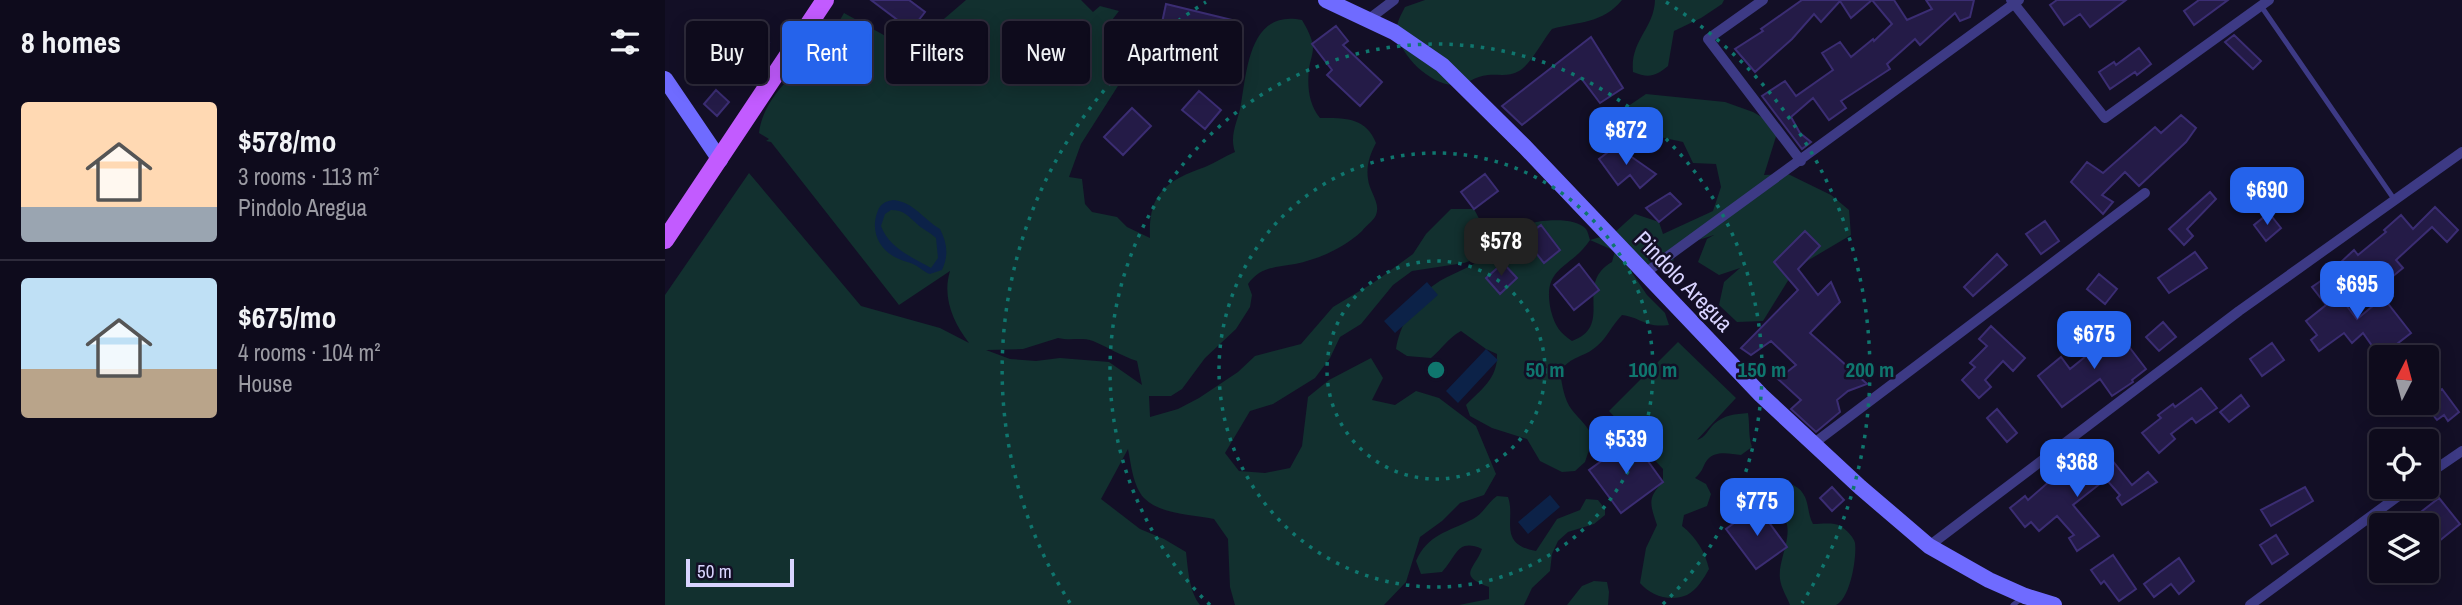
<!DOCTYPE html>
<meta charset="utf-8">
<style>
body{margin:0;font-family:"Archivo Narrow",sans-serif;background:#171425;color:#f1f3f6;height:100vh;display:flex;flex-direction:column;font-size:26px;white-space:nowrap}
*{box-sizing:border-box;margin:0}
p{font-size:23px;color:#9b9ba3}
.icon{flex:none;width:38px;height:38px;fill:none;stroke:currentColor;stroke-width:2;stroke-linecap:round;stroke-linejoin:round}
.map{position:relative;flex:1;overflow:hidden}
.details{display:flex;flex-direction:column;background:#0e0b1c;width:665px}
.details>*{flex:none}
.hud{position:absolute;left:21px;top:21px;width:665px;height:63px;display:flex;gap:14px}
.needle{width:46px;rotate:6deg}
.tools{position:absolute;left:1704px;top:345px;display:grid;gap:14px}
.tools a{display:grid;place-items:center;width:70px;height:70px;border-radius:7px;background:#0e0b1c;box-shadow:0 4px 18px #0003,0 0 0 2px #2e2b3b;font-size:35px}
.scale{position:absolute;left:21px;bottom:18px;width:108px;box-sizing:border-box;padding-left:7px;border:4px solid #d9d4ff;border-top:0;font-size:19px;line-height:24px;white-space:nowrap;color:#d9d4ff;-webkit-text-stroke:5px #130f26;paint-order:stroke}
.price{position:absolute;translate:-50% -60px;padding:0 16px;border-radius:14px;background:#2563eb;color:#fff;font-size:23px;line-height:46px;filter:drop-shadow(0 2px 4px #0008)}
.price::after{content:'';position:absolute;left:50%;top:42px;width:21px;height:16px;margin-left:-10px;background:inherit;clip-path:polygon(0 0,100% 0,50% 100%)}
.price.on{background:#222;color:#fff}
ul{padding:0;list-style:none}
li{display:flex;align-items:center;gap:21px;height:175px;padding:0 21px}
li+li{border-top:2px solid #2e2b3b}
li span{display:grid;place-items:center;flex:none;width:196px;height:140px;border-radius:7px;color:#555}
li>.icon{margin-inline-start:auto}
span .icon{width:84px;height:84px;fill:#fffc;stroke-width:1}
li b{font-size:30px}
h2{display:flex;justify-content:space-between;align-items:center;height:84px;padding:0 21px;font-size:30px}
.tag{padding:0 24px;border-radius:7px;background:#0e0b1c;box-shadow:0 4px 18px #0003,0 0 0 2px #2e2b3b;font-size:24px;line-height:63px}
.tag.on{background:#2563eb;color:#fff}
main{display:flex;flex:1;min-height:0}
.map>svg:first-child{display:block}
.green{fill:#12302f;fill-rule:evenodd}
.water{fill:#0c2248;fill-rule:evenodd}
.building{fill:#241b47;stroke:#3b2d73;stroke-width:2}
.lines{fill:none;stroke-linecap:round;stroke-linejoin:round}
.lane{stroke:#3d3a85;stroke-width:5}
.street{stroke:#3d3a85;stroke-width:10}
.secondary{stroke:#6f6bff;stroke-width:16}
.primary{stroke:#c25bff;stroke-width:18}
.ring{fill:none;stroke:#0f766e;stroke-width:3.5;stroke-dasharray:3.5 7}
.labels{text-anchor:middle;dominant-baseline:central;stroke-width:5;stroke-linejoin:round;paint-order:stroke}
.street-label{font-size:23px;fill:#d9d4ff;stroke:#130f26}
.centre{fill:#0f766e;stroke:#130f26;stroke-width:3.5}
.ring-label{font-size:21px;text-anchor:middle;font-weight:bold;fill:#0f766e;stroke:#130f26;stroke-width:5;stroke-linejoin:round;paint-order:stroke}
</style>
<main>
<section class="details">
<h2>8 homes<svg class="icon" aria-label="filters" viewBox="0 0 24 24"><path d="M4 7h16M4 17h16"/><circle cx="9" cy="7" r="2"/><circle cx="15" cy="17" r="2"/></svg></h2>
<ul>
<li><span style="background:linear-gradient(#ffd9b3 75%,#9aa5b1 0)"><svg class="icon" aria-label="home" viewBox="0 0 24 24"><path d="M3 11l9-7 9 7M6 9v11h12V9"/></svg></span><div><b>$578/mo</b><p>3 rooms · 113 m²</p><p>Pindolo Aregua</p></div></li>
<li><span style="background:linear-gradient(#bfe0f5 65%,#b9a48a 0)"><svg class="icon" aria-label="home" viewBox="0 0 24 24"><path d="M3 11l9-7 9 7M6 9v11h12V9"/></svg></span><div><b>$675/mo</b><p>4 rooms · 104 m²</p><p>House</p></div></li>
</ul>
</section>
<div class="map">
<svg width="1797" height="605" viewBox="0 0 1797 605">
<rect width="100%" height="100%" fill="#130f26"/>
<path class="green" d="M301,0H416L428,12L435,6L454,11L447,20L444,29L472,56L416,144L404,177L417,179L420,204L427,212L452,217L462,227L485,238C483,194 500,181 540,167C550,163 560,156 570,152C564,134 573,122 576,104C582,69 585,9 637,20C642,29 647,37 648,47C648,55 645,61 644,69C642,87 644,105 655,118C679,118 701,117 711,143C705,154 701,166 703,179C704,191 716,203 711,215C709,220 701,226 697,231C679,248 654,259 630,264C611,267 595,267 583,284L587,295L585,307L571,329L540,358L517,389L506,396H484L485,417L513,409L534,398L573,372L590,356L636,344L668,307L708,283L748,254L761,234L786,209H809L820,230L824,254L848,246L859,225C873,220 910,216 921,229C923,232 924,237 925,240L949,233L970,214L994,222L998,234L1048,211L1056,187L1051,164L1028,163L1018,142L995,137L974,149L951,146L943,129L959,109L981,94L1060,102L1088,112L1114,127L1099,175L1123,174L1166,195L1184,210L1186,235L1142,261L1124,279L1098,321L1072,322L1054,305L1059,282L1075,268L1054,275L1033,262L1042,239L1049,235L1009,248L1008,272L985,264H961L982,295L1000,313L1004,325C979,328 978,318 957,315C947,325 942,338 932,346C919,358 906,355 895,372C897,384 899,400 907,410C915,420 923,426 928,438L920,462L910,471L897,472L875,461L862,439L827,428L805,416L801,405C817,389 833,378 832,354L821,349L796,331C783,338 777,349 766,358L742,356L731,349C734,328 750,297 769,285C785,273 806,269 821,255L799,263L747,271L728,285L696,324L675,337L665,358L650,378L608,404L585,411L560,453L574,471L600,473L625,468L637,446L643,397L664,380L706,358L718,378L707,400L730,405L751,391L774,398L811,426L831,474L819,495L795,503L777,521L755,537L741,582L719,605H570L565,587L563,539L549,519C526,514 496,515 479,498C468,486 466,464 463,449L436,499L475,529L499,539L521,552C523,569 524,591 535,605H0V295L84,173L196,306L275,328L304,343C288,322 277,297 285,271L234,305L106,142L101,141L104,139L94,133C96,114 108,95 121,82L133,84L143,75L179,13L244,49ZM925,240L950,251L947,262C908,284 950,326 907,341C895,333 890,326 886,311C876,266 905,270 925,240ZM393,338C405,341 417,337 428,341C443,347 456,356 472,361L477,385L444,362L395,358L371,361L345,359L321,350L358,349Z
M760,0H957C937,24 915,21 887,29C878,40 866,64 854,71C844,77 834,74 823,75C809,76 801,86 788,85C765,84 735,56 732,32C731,23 736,15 740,7Z
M990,0H1059L1057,4L1036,18L1009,31L1003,66C990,77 983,78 968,72C965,40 989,29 990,0Z
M1013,342L1071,398L1032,440C1041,437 1042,431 1049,424C1059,415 1070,414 1083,413C1085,426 1083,435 1087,447L1076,455C1066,454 1051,450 1043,459C1037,466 1040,469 1030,478L1041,484L1046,494L1042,506L1019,515L1017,526C1032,538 1040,552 1044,569C1039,578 1032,590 1022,595C1005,602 986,596 975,583L981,548L992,525C985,504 982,498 998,482V469L944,411Z
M1090,479C1108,482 1132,478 1140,497C1144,506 1143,515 1148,524C1156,524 1168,522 1176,526C1181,530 1189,537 1190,543C1192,558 1185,599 1171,605H1125C1122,597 1116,588 1115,579C1112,557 1135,528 1113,511C1100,501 1091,512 1073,495L1079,484Z
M832,496L843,497C851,519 832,544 871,551L892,519L915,510L921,499L933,500L940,509V515L929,524L903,532L893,541L887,554L885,571L867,588L859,605H794L824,599V587C791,575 810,569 817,549C792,538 792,556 777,572L756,574L751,561C763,534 783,532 808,519C818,514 823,502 832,496Z
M929,581L942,582L944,592L943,605H902L917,586Z"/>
<path class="water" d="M228,200C249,202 258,219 275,229C282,243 284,255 277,270L265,274C259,272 256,268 250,265C245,262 240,262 234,259C216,252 205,233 212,213C215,204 219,202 228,200ZM226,210C239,210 243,216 252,224C257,229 265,232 271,238L273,258L266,268C247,257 224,248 216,226L220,214Z
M762,282L773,295L730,333L719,321Z
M821,349L833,360L793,403L781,391Z
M885,495L895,507L863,534L853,522Z"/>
<path class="building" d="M206,0H244L260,12L246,30Z
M1137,0H1207L1186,18L1175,1L1156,22L1149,14L1127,39L1090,72L1070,49L1098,31L1096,29Z
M1207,0H1229L1242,20L1267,9L1261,0H1309L1305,17L1295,21L1290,13L1255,45L1250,39L1222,64L1225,69L1176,101L1181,108L1164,120L1148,98L1126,117L1135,133L1146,142L1137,149L1097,96L1120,81L1131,96L1168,70L1157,53L1175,42L1186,57L1208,39L1209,41L1227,24Z
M1392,0H1461L1425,27L1415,14L1399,25L1385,5Z
M1534,0H1563L1529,25L1519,11Z
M501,4L567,20L561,47L549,44L544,61L528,57L533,40L495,32Z
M91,24L104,42L56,78L43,61Z
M671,26L683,41L678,45L717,82L695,106L662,75L667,70L647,44Z
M1569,35L1596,61L1588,69L1560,42Z
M926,37L958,88L935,103L916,78L857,125L837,106Z
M1474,48L1486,64L1472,75L1470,72L1445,89L1434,72L1449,62L1451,65Z
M51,90L64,102L52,116L39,104Z
M534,91L556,110L540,129L517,110Z
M467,108L486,126L458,155L439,137Z
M1516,115L1531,128L1521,142L1474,186L1460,172L1437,195L1448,202L1438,214L1406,182L1422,162L1438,173L1490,127L1496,133Z
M951,146L991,174L975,188L965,175L953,185L934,159Z
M820,174L833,191L809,209L796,192Z
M1545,192L1551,199L1522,229L1528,236L1519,245L1504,229Z
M1005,193L1016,204L994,222L981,208Z
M1770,207L1793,230L1782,242L1767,227L1731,260L1738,268L1722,281L1707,264L1690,279L1676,262L1689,250L1693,255L1721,232L1719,230L1736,215L1748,229Z
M1604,213L1616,228L1601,241L1589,225Z
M1380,221L1394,241L1376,254L1361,234Z
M876,225L895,250L879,263L859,238Z
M1140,231L1155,246L1133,269L1153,295L1166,282L1175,302L1145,333L1202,384L1183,391L1172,400L1175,412L1151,432L1126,409L1136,400L1113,379L1131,365L1106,341L1086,355L1076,348L1133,290L1109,262Z
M1530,252L1542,268L1504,293L1493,278Z
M1332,254L1342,265L1308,296L1299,287Z
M838,263L852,278L835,294L821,278Z
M914,264L934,290L909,310L889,285Z
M1434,274L1452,289L1440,304L1422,289Z
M1660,278L1692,319L1709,305L1704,298L1721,286L1728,296L1721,301L1746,333L1715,357L1698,333L1687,343L1679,333L1654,351L1646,340L1652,335L1641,321L1661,305L1647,287Z
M1498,322L1511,337L1494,351L1481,337Z
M1326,326L1360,358L1348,371L1338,361L1320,380L1326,387L1314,398L1297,380L1310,367L1305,363L1322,346L1314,339Z
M1452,331L1481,369L1467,380L1468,382L1447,396L1435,379L1397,407L1373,376L1396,357L1405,369Z
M1607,343L1619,360L1597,376L1585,359Z
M1536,388L1552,408L1531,423L1527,418L1506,434L1510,439L1494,453L1477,433L1496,418L1493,415L1508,404L1510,407Z
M1777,389L1794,412L1783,421L1779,415L1772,420L1764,410L1771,405L1765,397Z
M1576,395L1584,406L1564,422L1555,412Z
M1332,409L1352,433L1342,442L1322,418Z
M967,439L998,482L956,513L924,470Z
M1439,450L1467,485L1483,472L1492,482L1457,505L1452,498L1455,495L1441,479L1408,505L1434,536L1412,551L1404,538L1409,535L1392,516L1374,531L1366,522L1360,527L1345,508L1360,496L1363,500L1386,480L1388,483L1404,470L1414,483L1433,468L1426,460Z
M1167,487L1179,500L1167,511L1155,498Z
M1640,487L1648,501L1606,526L1596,510Z
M1774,498L1795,524L1762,551V525H1739Z
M1092,506L1122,547L1091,569L1061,529Z
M1611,535L1623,554L1607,564L1595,545Z
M1448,555L1471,589L1454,601L1439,581L1436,584L1426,570Z
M1514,558L1529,581L1514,594L1506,584L1489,597L1479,584Z"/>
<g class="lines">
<path class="lane" d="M1596,6L1729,199
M1348,605L1357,598"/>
<path class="street" d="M1098,0L1043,39L1136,161
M1346,0L1440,118L1604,0
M704,19L729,0
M980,273L1354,0
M1148,444L1480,193
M1762,475L1797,451
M1264,546L1574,311L1797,152
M1585,605L1747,486"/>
<path class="secondary" d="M661,0L729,32L777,65L860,147L1096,395L1195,487L1264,546L1324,580L1360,596L1389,605
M0,79L55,160"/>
<path class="primary" d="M0,240L160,0"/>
</g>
<g class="ring">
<circle cx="771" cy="370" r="109"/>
<circle cx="771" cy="370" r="217"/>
<path d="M545 605A326 326 0 1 1 997 605"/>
<path d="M405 603A434 434 0 0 1 541 2M1001 2A434 434 0 0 1 1137 603"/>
</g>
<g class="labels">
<g class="street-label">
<text transform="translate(1019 281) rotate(46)">Pindolo Aregua</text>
</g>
</g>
<circle cx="771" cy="370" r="10" class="centre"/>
<g class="ring-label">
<text x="880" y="377">50 m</text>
<text x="988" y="377">100 m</text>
<text x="1097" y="377">150 m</text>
<text x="1205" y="377">200 m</text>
</g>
</svg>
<div class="tools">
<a><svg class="needle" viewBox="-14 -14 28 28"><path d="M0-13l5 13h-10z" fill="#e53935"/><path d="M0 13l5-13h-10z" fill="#9b9ba3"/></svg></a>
<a><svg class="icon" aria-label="locate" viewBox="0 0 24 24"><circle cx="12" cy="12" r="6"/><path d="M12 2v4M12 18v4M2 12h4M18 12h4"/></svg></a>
<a><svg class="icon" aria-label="layers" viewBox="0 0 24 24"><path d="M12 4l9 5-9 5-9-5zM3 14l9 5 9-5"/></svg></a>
</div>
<div class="scale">50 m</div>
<b class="price" style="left:961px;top:167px">$872</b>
<b class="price" style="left:1602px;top:227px">$690</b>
<b class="price on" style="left:836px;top:278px">$578</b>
<b class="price" style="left:1692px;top:321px">$695</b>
<b class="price" style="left:1429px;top:371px">$675</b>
<b class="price" style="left:961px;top:476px">$539</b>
<b class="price" style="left:1412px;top:499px">$368</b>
<b class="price" style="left:1092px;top:538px">$775</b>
<div class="hud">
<a class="tag">Buy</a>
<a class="tag on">Rent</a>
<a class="tag">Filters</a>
<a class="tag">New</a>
<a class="tag">Apartment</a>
</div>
</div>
</main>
